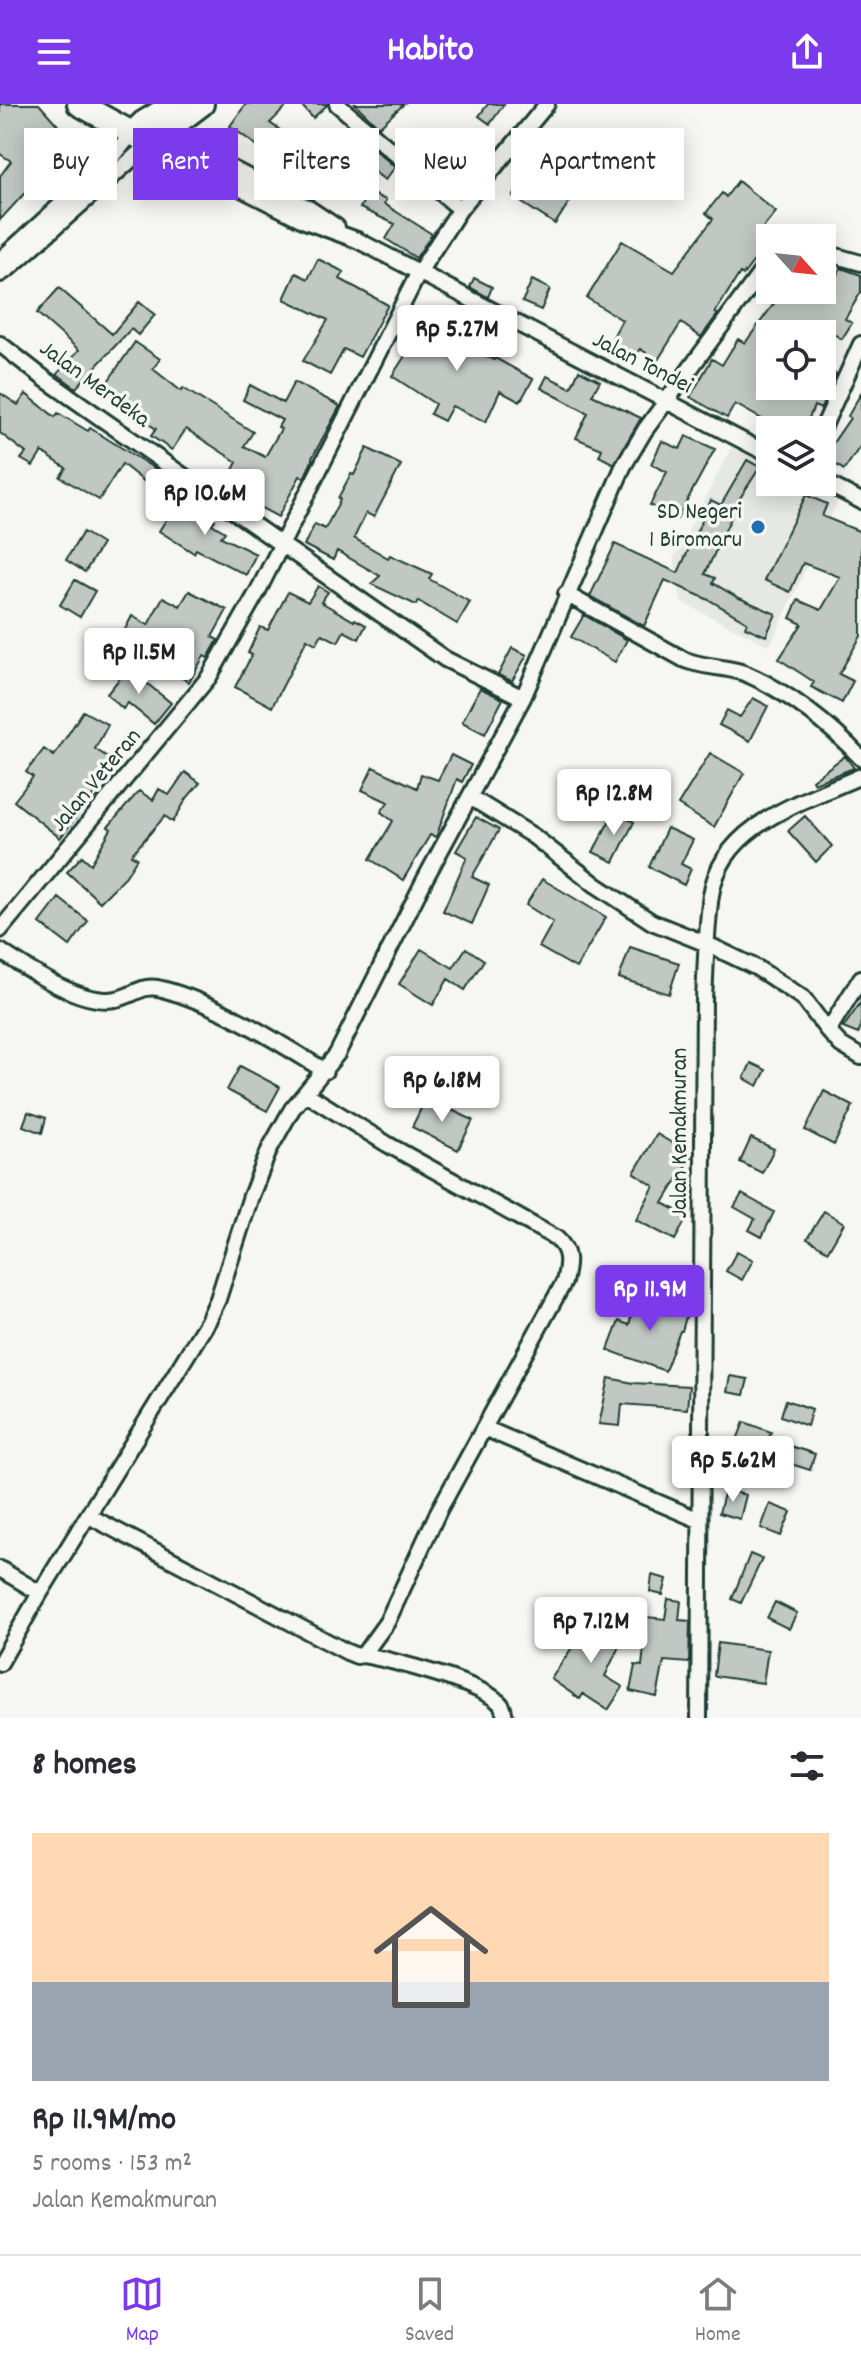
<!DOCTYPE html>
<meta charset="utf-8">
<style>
body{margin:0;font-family:Dekko,sans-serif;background:#f2f2f3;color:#2b2b33;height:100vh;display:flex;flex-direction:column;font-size:30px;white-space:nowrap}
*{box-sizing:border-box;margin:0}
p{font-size:26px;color:#7c7c81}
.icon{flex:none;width:44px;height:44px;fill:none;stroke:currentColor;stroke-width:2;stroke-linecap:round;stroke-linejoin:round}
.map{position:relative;height:1614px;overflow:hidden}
.details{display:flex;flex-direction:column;background:#fff;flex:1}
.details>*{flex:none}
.hud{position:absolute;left:24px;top:24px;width:814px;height:72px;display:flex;gap:16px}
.needle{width:52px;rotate:117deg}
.fabs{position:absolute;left:756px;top:120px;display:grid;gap:16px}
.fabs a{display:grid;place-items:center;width:80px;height:80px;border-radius:0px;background:#fff;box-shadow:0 4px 20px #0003;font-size:40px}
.price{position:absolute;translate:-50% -68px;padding:0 18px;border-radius:8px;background:#fff;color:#222;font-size:26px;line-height:52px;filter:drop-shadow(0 2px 4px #0008)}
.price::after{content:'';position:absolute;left:50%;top:48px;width:24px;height:18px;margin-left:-12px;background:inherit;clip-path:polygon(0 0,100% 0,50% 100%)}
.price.selected{background:#7c3aed;color:#fff}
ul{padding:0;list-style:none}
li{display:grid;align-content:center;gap:16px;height:424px;padding:0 32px}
li span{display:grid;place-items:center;height:248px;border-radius:0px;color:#555}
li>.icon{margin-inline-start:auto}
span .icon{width:144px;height:144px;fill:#fffc;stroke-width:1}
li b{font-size:34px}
h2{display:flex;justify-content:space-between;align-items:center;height:96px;padding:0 32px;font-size:34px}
.pill{padding:0 28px;border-radius:0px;background:#fff;box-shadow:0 4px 20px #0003;font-size:28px;line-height:72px}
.pill.selected{background:#7c3aed;color:#fff}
header{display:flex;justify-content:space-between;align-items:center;height:104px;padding:0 32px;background:#7c3aed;color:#fff;font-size:36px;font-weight:800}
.menu{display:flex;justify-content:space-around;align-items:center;height:112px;border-top:2px solid #e1e1e2;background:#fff;font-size:22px;color:#7c7c81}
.menu a{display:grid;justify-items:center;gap:4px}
.menu .selected{color:#7c3aed}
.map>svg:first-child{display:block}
.built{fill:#e6e8e4}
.building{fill:#c1c8c3;stroke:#1f3d34;stroke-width:2}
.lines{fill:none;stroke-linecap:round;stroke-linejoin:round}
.minor-casing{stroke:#1f3d34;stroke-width:20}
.primary-casing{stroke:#1f3d34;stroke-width:28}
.minor{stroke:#f6f6f2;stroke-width:14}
.primary{stroke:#f6f6f2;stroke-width:22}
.poi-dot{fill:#1f6fb2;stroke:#f6f6f2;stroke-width:3}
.labels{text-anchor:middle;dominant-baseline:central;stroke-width:7;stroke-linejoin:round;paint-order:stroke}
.street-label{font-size:24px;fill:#1f3d34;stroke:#f6f6f2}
.poi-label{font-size:24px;fill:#1f3d34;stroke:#f6f6f2;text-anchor:end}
</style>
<header><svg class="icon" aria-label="menu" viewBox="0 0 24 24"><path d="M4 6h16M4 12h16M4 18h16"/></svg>Habito<svg class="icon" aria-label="share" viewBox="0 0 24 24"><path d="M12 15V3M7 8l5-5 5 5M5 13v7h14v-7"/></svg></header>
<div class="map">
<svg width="861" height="1614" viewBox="0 0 861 1614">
<rect width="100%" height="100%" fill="#f6f6f2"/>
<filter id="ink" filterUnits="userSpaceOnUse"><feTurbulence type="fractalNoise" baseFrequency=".0125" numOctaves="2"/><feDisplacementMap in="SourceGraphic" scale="16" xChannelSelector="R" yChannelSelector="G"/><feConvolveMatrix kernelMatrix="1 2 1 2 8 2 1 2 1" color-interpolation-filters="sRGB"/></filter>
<g filter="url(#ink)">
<path class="built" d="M733,340L770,358V378H811L840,392L770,542L681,498L674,454Z"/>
<path class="building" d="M0,0H39L78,44L35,82L33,80L0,116V72L11,57L0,50Z
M246,0H289L270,19L293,35L297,29L314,40L296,66L274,54L230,22Z
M300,0H327V1L313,14Z
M355,0H404L379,23Z
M488,0H504L490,20L479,12Z
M350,24L395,63L385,76L368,63L371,59L341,35Z
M427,28L475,65L462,84L428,59L426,61L412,51Z
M300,67L322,79L313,95L291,83Z
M529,68L571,95L555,120L513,93Z
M738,77L776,108L763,124L773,132L743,171L740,169L715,209L718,210L701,233L681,219L658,256L640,245L633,258L607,244L622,216L587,194L622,137L674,167L713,115L706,109L722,89L726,93Z
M368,88L386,96L384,100L432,130L416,154L386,135L395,120L360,104Z
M318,155L344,168L340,175L388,201L360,253L344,245L330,271L303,257L328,216L284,195L296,169L308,175Z
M841,164L861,171V188L845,215L852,219L842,235L818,221L812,230H770V282H822V264L836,270L821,305L814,302L804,326H788L769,319L735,300L727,314L690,293L712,255L722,261L738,235L745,239L784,186H822V175L831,181Z
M474,174L492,183L488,193L470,183Z
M532,176L550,185L541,206L522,198Z
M59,184L112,230L139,198L155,211L138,231L131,225L76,284L57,270L79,246L37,209Z
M430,209L461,223L455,236L494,256L495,254L533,275L520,298L500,287L486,318L452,302L444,317L430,310L435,300L392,272L414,238L416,240Z
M135,238L160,255L153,265L181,287L183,284L253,328L244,342L265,353L281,325L278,323L282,316L243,296L250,281L283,299L294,278L340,302L312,354L313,355L304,374L300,372L278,413L224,384L237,358L186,325L172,346L151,332L156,325L102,286Z
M579,266L600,277L592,291L641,314L614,360L599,352L602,345L576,334L588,309L541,284L547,272L571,284Z
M0,289L18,301L26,290L55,313L58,309L88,327L90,324L160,368L150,382L122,360L99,396L60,373L66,364L42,348L33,362L21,355L26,349L0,329Z
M861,289V341L844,366L824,352L850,314L848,312Z
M686,332L715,345L677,415L650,401L667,368L651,360L662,337L680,345Z
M367,344L401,361L374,413L366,409L354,434L388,454L390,451L432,470L429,475L470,498L457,520L418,497L416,501L371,480L380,472L337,447L333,456L304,441L315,420L325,425L340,396L338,394L351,370L354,371Z
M747,356L760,363L740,394L705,470L715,474L713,479L737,493L776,510L766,532L745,523L747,518L711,497L665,476L644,522L590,492L615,440L678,469L711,396L721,401Z
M806,391L827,400L822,412L861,428V532L839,570L853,577L842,599L811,583L814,578L779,555L802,520L790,514L798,496L821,506L840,473L803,459L790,488L764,476Z
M180,394L215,416L212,420L225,428L221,433L256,450L246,471L196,445L194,449L159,427Z
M83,428L102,440L85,468L66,456Z
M75,476L95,487L80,513L60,501Z
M318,482L328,488L321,498L354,517L355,515L366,521L359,535L344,527L338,538L322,530L316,540L307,535L272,603L235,583L252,551L248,549L260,523L268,526L288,488L308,498Z
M189,487L227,506L212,533L218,536L208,554L204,552L189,578L156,559L159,553L121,533L132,512L148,521L163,493L180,502Z
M584,511L627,536L615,558L571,533Z
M512,544L527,551L512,577L498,571Z
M128,564L171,599L154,620L128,599L123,605L107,590Z
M480,584L503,595L485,630L462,618Z
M753,594L768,602L750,637L719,621L727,606L740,613Z
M83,607L108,621L95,645L118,660L60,734L14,697L33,673L26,668L44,645L54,652Z
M710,649L744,669L714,723L678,701Z
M451,651L471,661L462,678L457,675L436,733L430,731L403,776L370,755L393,717L381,708L388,698L362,686L373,663L417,684L421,670L438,676Z
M845,652L854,664L814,679L812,676Z
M185,668L200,679L187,694L173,718L165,712L131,751L137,754L126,772L100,798L67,768L82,752L91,760L111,725L108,723L139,687L153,696L159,685L169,691Z
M614,708L634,718L614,758L593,748Z
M805,712L832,742L816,758L788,727Z
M476,713L499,726L472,773L489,781L472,820L443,807L467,753L456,747Z
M667,724L693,736L681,760L691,765L684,781L649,763Z
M542,775L606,813L576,864L539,843L553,818L526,801Z
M59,794L88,817L70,842L40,819Z
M630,843L679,859L669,890L619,874Z
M466,844L484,856L465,886L448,875L433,901L399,880L421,845L453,864Z
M861,898V922L858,930L843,924Z
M751,959L766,966L758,982L744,974Z
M240,962L280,983L267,1007L227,986Z
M824,987L853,1002L834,1041L805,1026Z
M426,994L473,1016L458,1046L412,1023Z
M28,1008L46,1014L42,1029L23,1022Z
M657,1030L692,1051L663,1099L688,1112L675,1136L636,1116L654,1082L634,1069Z
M751,1034L774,1045L762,1069L740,1058Z
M742,1090L774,1108L762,1133L749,1126L755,1115L734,1103Z
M824,1107L844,1119L828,1147L807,1135Z
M737,1147L753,1156L742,1176L726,1167Z
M636,1193L688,1206L682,1227H680L665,1267L608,1246L619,1217L629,1221Z
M730,1272L748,1275L744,1291L727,1288Z
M609,1274L633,1279L689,1282L687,1305L622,1300L620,1322L599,1320Z
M786,1296L812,1305L807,1322L781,1312Z
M744,1318L771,1328L764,1346L737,1336Z
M790,1342L815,1350L810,1366L785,1358Z
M725,1386L746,1391L740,1415L719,1409Z
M770,1400L791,1408L781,1432L761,1424Z
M750,1450L762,1455L741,1499L732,1495Z
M652,1471L667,1475L663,1491L650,1488Z
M668,1495L681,1497L679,1516L690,1517L689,1559L664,1557L657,1593L630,1587L635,1561L642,1562L647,1513L665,1515Z
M775,1498L797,1509L789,1525L767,1514Z
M586,1515L624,1532L605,1572L623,1583L608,1606L583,1590L580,1595L551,1575L575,1539Z
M718,1539L768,1546L763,1579L714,1572Z"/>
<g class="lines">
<g class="minor-casing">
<path id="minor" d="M337,0L460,105
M163,29L310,105L337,123
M822,148L861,159
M0,156L110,56L131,30
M0,170L8,165L150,39L305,117L357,136L770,351
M0,240L45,275L445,555L523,594
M822,326L861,240
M822,377L861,397
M566,490L683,555C703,564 724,562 744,569C786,586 830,621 861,654
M470,693L533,732L596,781L652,818L707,840L757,864L803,894L828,927L861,874
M0,826L209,573L258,487L419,168L460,105L547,0
M0,847C28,865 81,902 116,895C134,892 142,879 162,885C219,900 275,936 325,967
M828,927L841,941L861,953
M484,1324L699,1416
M89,1412L347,1548L357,1552L363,1551L387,1518L439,1406L564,1178C568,1161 571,1147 556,1134L387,1040L305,989
M0,1465L40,1489
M363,1551C389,1555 490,1581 502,1602C503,1604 505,1612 505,1614
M0,1559L40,1489L208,1217L218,1195L251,1092L270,1044L292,1005L337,950L425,775L523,594L623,363L645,326L770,156
M699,1614L704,895C706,861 706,825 711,791C722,719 804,698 861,672"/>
</g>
<g class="primary-casing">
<path id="primary" d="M79,0L150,39L202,0
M131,30L143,19L174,0"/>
</g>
<use href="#minor" class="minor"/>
<use href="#primary" class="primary"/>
</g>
</g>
<circle class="poi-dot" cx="758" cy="423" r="8"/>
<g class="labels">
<g class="street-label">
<text transform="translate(642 260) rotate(27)">Jalan Tondei</text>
<text transform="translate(94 281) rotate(36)">Jalan Merdeka</text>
<text transform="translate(97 677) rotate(-50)">Jalan Veteran</text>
<text transform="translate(681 1029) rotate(-90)">Jalan Kemakmuran</text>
</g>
<g class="poi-label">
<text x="742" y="409">SD Negeri<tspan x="742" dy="28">1 Biromaru</tspan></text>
</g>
</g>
</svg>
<div class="fabs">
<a><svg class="needle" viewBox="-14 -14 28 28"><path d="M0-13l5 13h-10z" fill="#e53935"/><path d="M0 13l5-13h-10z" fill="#7c7c81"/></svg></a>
<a><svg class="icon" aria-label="locate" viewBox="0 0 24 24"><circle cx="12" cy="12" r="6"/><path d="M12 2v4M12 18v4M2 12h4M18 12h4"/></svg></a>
<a><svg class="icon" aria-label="layers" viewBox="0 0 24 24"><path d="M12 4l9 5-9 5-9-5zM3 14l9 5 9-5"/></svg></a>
</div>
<b class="price" style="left:457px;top:269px">Rp 5.27M</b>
<b class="price" style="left:205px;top:433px">Rp 10.6M</b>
<b class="price" style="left:139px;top:592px">Rp 11.5M</b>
<b class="price" style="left:614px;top:733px">Rp 12.8M</b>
<b class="price" style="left:442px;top:1020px">Rp 6.18M</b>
<b class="price selected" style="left:650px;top:1229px">Rp 11.9M</b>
<b class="price" style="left:733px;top:1400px">Rp 5.62M</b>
<b class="price" style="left:591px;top:1561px">Rp 7.12M</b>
<div class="hud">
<a class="pill">Buy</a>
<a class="pill selected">Rent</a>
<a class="pill">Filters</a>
<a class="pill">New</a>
<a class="pill">Apartment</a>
</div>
</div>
<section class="details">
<h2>8 homes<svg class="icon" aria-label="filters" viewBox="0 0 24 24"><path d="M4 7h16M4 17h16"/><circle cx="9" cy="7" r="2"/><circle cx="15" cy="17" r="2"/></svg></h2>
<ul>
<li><span style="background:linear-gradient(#ffd9b3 60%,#9aa5b1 0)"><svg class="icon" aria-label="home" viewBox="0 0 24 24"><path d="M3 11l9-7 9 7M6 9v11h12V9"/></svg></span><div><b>Rp 11.9M/mo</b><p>5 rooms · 153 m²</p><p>Jalan Kemakmuran</p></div></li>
</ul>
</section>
<nav class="menu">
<a class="selected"><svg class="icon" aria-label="map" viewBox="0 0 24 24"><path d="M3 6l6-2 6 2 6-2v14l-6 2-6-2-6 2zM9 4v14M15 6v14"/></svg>Map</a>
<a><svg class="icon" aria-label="saved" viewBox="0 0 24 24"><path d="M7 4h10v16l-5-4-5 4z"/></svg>Saved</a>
<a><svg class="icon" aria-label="home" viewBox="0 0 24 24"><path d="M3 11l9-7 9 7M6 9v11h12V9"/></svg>Home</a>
</nav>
